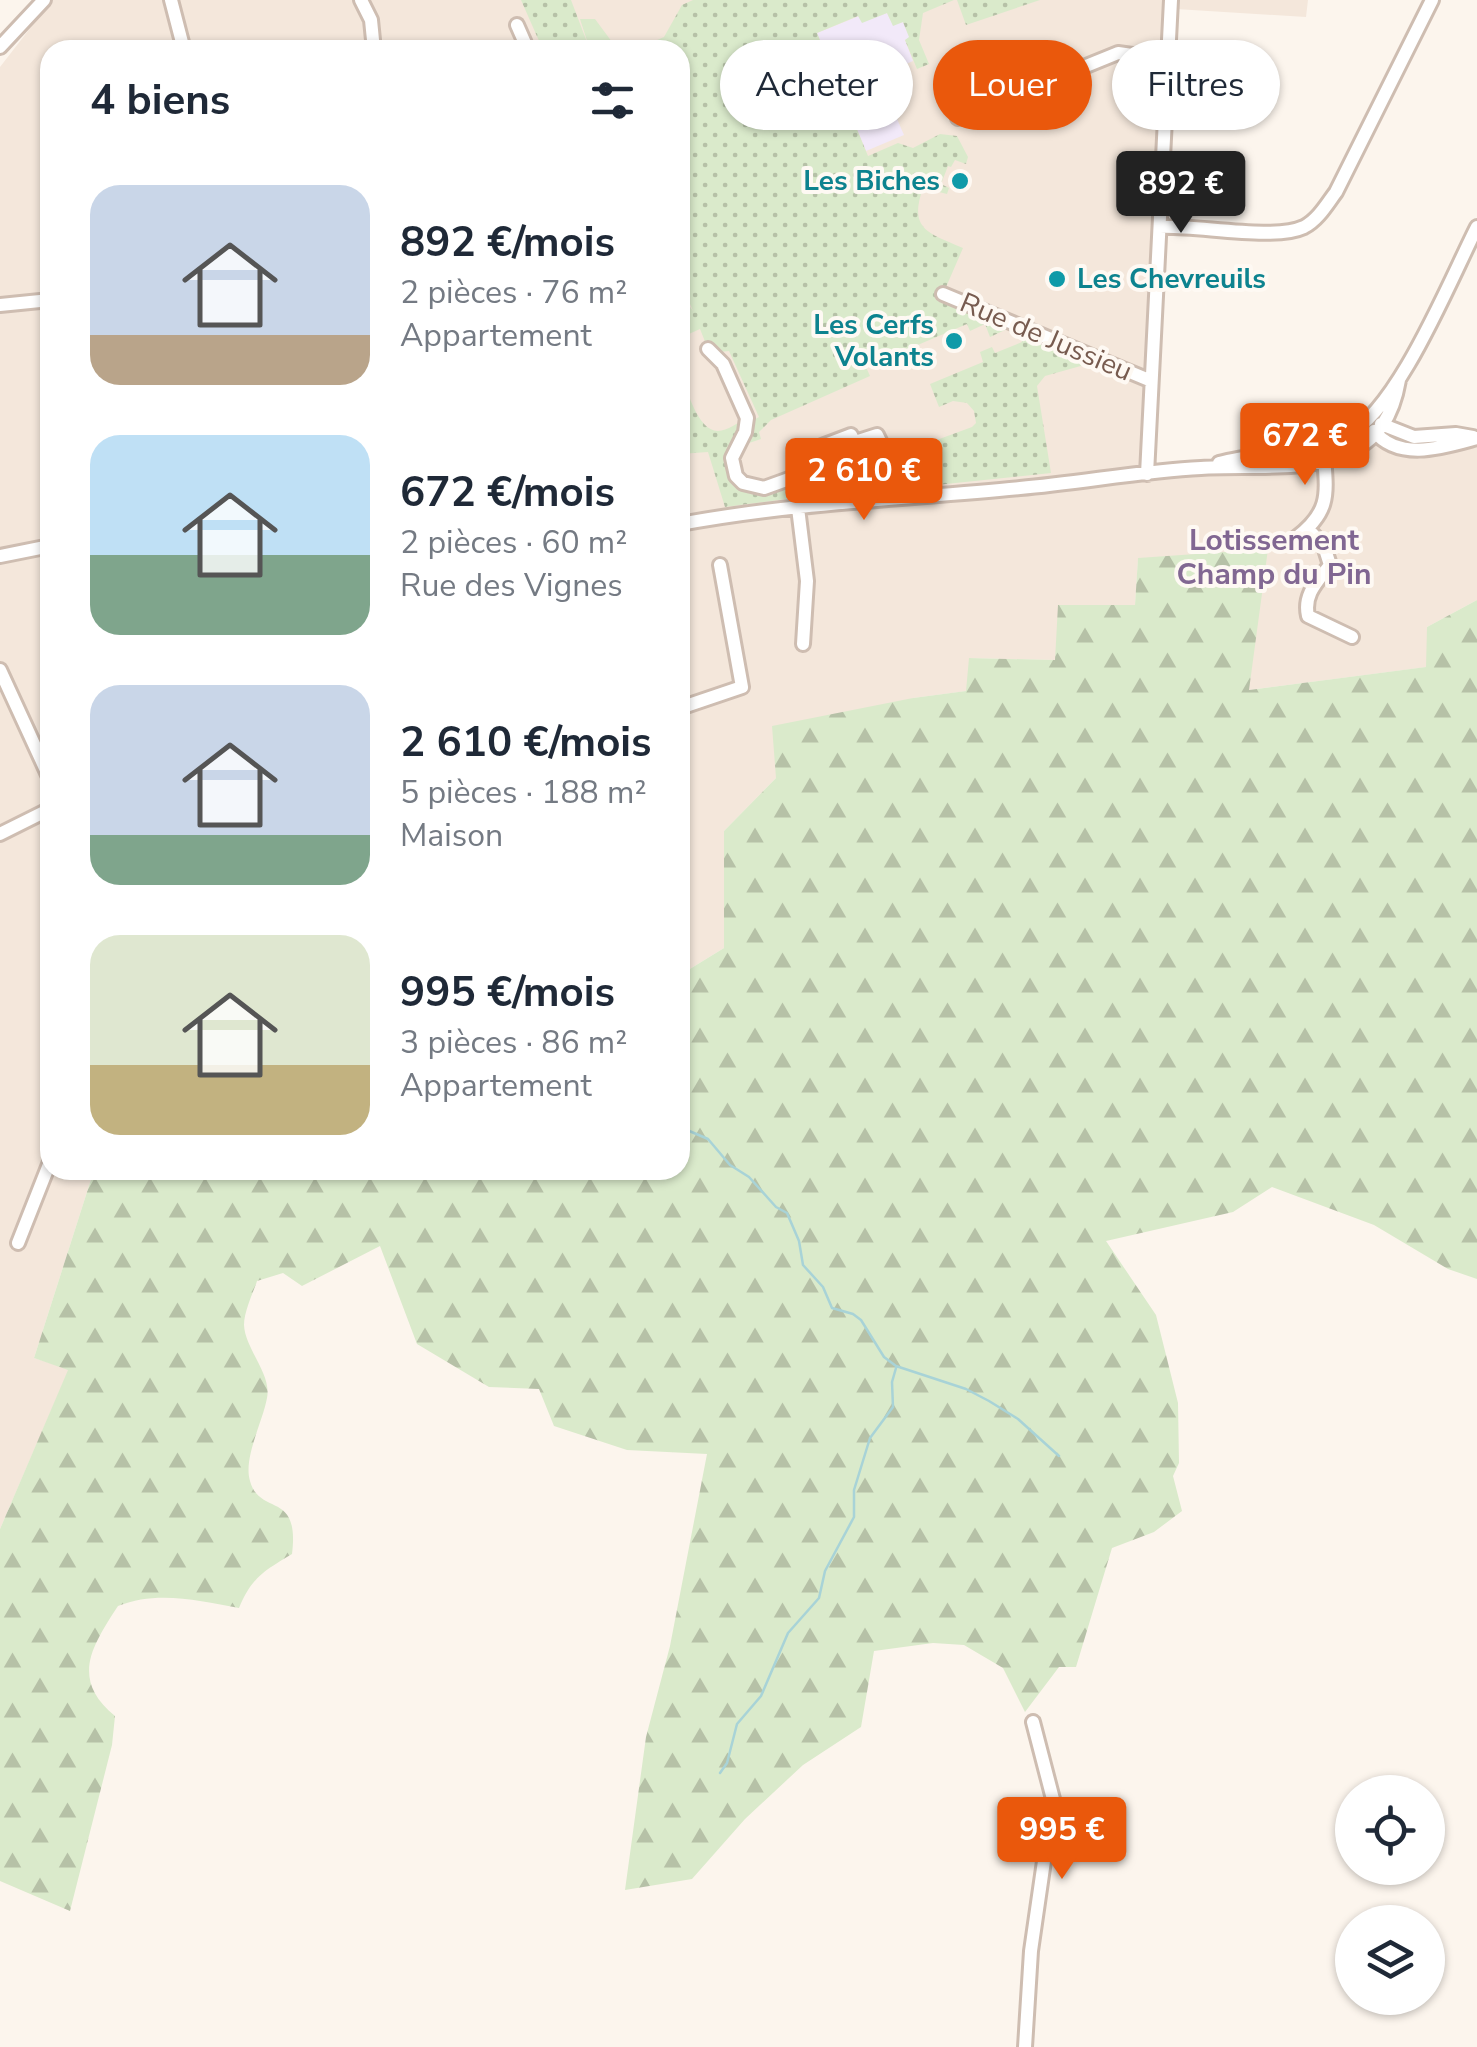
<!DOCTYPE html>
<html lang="fr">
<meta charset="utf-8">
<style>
body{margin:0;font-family:"Nunito Sans",sans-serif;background:#f6f6f7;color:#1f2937;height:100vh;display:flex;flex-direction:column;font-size:38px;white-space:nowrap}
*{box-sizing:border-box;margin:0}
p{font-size:32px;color:#747a83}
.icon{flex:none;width:55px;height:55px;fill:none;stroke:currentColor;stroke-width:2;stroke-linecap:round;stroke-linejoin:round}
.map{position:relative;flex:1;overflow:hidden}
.panel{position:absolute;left:40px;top:40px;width:650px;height:1140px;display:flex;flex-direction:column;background:#fff;border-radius:30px;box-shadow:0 2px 8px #0004}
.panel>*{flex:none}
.guide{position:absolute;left:720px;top:40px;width:605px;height:90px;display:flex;gap:20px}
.tools{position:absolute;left:1335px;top:1775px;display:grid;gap:20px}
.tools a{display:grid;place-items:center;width:110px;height:110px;border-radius:50%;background:#fff;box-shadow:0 2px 8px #0004;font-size:50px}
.price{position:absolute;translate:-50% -85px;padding:0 22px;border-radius:10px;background:#ea580c;color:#fff;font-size:32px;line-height:65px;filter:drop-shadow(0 2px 5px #0008)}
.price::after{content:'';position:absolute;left:50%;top:60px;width:30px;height:22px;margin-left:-15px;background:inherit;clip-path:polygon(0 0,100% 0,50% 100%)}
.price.current{background:#222;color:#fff}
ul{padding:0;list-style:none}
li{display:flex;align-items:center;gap:30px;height:250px;padding:0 50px}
li span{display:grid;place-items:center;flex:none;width:280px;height:200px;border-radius:30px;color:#555}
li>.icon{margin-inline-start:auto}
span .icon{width:120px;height:120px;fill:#fffc;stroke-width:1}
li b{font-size:42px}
h2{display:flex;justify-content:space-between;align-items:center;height:120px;padding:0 50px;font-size:42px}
.chip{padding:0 35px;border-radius:45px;background:#fff;box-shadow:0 2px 8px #0004;font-size:35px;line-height:90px}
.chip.current{background:#ea580c;color:#fff}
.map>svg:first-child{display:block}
.residential{fill:#f4e7db}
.education{fill:#f2e9f9}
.grass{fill:#daeacb}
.forest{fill:url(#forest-firs)}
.park{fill:url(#park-dots)}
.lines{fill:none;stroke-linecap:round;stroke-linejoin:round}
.stream{stroke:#a8d3d7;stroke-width:2.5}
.minor-casing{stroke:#cebdb1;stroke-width:18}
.minor{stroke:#fff;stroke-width:12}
.culture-dot{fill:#0f9aa8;stroke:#fef9f3;stroke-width:4}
.labels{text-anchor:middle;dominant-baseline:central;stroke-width:8;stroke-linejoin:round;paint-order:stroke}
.culture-label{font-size:28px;font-weight:bold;fill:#0d838f;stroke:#fef9f3;text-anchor:end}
.street-label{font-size:28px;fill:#775b4f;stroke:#fef9f3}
.neighbourhood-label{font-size:30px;font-weight:bold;fill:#816792;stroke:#fef9f3}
</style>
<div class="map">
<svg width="1477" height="2047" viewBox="0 0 1477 2047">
<defs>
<pattern id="forest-firs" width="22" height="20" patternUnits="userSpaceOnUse" patternTransform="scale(2.5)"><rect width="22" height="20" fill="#daeacb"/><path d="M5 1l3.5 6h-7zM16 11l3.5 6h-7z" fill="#b6c1a7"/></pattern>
<pattern id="park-dots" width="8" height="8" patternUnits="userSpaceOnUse" patternTransform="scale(2.5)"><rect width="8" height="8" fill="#daeacb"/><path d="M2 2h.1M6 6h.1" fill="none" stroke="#b6c1a7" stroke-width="1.8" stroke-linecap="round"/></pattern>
</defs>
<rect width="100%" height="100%" fill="#fcf5ed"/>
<path class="residential" d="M52,0H1308L1306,17L1176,9L1153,467L1477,432V600L1427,627V667L1248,690L1138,559L1135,606L1055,660L970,658L967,691L913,698L776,778L724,831V948L680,975V50H50V1170H94L34,1358L69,1369L0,1529V67Z"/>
<path class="education" d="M887,13L893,25L903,22L910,38L905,40L913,61L894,69L900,85L885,91L904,135L866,151L817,33L859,16L863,22Z"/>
<path class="grass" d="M580,19H595L612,42L637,46L640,50H590Z"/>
<path class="forest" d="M1268,549L1249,690L1426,667L1427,627L1477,600V1279L1448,1269L1374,1225L1272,1187L1233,1212L1106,1241L1156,1315L1178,1403L1179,1463L1173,1476L1182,1511L1154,1532L1112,1548L1076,1667H1059L1025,1712L1003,1668L964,1645L933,1643L874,1651L861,1727L803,1765L745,1819L692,1879L625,1890L646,1737L670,1646L707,1454L627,1450L554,1426L539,1389L489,1387L417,1344L380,1246L302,1286L283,1273L257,1281C253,1293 244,1312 244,1325C245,1349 272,1374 267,1398C263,1421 243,1458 250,1481C260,1517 300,1490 292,1554C264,1571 252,1577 239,1608C199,1601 158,1590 118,1606C92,1646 70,1679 115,1716L112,1745L70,1911L0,1881V1529L68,1370L34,1358L94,1170H680V975L724,948V831L776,778L772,726L913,698L966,691L969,658L1055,660L1058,605H1135L1138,558Z"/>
<path class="park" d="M521,0H571L590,50H543Z
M693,0H954L923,13L919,40L929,64L917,69L905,40L909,37L903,22L893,26L887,13L862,23L858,16L817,33L868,156L898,143L913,148L940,134L957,136L968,157L966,164L955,160L951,167L948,166L941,184L949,188L947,194L923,188C908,230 929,233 963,248L943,294L1008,321L1005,330L990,337L985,324L970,331L967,324L866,367L870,376L771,420L759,432L761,439L746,444L751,435L752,421L759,417L729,351L719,352L706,344L700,329L680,338V307L688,304L693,311L680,281V50L639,48L664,37L682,5Z
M957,0H1040L966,25Z
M1024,328L1102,360L1045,376L1037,386L1051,473L840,495L834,490L828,451H839L845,483L912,475L904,452L972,427L976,423L974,411L967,403L953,401L939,407L930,384L983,362L980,352L992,347L995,353L1022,342L1020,334Z
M680,372C687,388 697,431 718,431C727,431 739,422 747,418L732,458L747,486L815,474L819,479L818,495L725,507L708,452L680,454Z"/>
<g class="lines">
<path class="stream" d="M680,1127L708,1139L730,1165L749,1177L776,1207L787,1213L799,1241L803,1265L823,1287L832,1308L853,1314L861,1320L884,1357L896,1366L966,1389L989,1401L1018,1419L1059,1456
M720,1773L727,1763L737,1724L761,1696L788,1633L819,1598L825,1571L854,1517V1490L870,1438L893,1407L892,1382L896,1368"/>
<g class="minor-casing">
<path id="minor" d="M171,0L184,50
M361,0L371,20L374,50
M517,25L528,50
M0,47L44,0
M958,118L1118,53L1168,60
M1160,227C1197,225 1274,241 1304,227C1318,220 1327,204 1336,192L1432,0
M943,294L1149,380
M0,305L50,300
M708,349L723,364L747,418L745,432L732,458L736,476L743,483L764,488L825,466
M1381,424L1414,437L1456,434L1473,437
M1374,431C1399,462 1444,447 1477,438
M1219,463C1261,452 1308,454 1347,435C1398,410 1450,280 1477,227
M1147,474L1171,0
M831,504L822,446L851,435L867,469L885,470L890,462L877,435L855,442
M798,508L807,581L803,644
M680,524C792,503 907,499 1020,488C1080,483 1141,471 1201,468C1245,465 1304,472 1344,455C1379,440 1393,415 1399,380
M1308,529L1324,546L1330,565C1318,581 1303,594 1308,616L1352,637
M1296,538C1330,512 1327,495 1324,456
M0,556L50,546
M0,670L50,779
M680,708L742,687L720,565
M0,834L50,809
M18,1243L50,1162
M1025,2047L1031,1951L1053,1799L1033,1722"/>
</g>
<use href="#minor" class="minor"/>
</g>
<g class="culture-dot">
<circle cx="960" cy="181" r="10"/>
<circle cx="1057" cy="279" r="10"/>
<circle cx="954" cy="341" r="10"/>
</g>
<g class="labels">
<g class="culture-label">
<text x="940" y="181">Les Biches</text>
<text x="1077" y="279" text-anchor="start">Les Chevreuils</text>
<text x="934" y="325">Les Cerfs<tspan x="934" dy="32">Volants</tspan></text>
</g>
<g class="street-label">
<text transform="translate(1046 337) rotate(23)">Rue de Jussieu</text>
</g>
<g class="neighbourhood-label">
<text x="1274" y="540">Lotissement<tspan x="1274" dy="34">Champ du Pin</tspan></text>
</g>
</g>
</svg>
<div class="tools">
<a><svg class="icon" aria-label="locate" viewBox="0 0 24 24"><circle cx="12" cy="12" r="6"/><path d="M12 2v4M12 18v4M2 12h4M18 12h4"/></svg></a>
<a><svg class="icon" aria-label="layers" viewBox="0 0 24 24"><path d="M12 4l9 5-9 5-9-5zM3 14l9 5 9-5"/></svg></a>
</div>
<b class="price current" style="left:1181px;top:236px">892 €</b>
<b class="price" style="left:1305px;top:488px">672 €</b>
<b class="price" style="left:864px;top:523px">2 610 €</b>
<b class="price" style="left:1062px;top:1882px">995 €</b>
<div class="guide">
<a class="chip">Acheter</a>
<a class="chip current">Louer</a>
<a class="chip">Filtres</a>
</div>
<section class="panel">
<h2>4 biens<svg class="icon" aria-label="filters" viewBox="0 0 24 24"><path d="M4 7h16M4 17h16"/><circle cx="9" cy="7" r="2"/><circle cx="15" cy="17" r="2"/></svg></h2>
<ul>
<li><span style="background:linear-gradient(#c9d6e8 75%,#b9a48a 0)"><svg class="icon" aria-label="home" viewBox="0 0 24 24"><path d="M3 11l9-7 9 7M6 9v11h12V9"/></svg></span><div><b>892 €/mois</b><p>2 pièces · 76 m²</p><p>Appartement</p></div></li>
<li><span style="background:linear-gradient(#bfe0f5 60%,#7fa58c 0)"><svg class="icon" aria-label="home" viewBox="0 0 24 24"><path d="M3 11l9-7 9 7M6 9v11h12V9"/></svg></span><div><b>672 €/mois</b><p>2 pièces · 60 m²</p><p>Rue des Vignes</p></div></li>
<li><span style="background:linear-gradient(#c9d6e8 75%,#7fa58c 0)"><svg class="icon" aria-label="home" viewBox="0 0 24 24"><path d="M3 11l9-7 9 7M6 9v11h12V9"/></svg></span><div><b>2 610 €/mois</b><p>5 pièces · 188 m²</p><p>Maison</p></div></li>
<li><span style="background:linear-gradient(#dfe7d0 65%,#c2b280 0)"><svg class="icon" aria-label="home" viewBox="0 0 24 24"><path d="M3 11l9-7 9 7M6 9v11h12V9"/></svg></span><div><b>995 €/mois</b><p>3 pièces · 86 m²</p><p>Appartement</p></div></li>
</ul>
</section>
</div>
